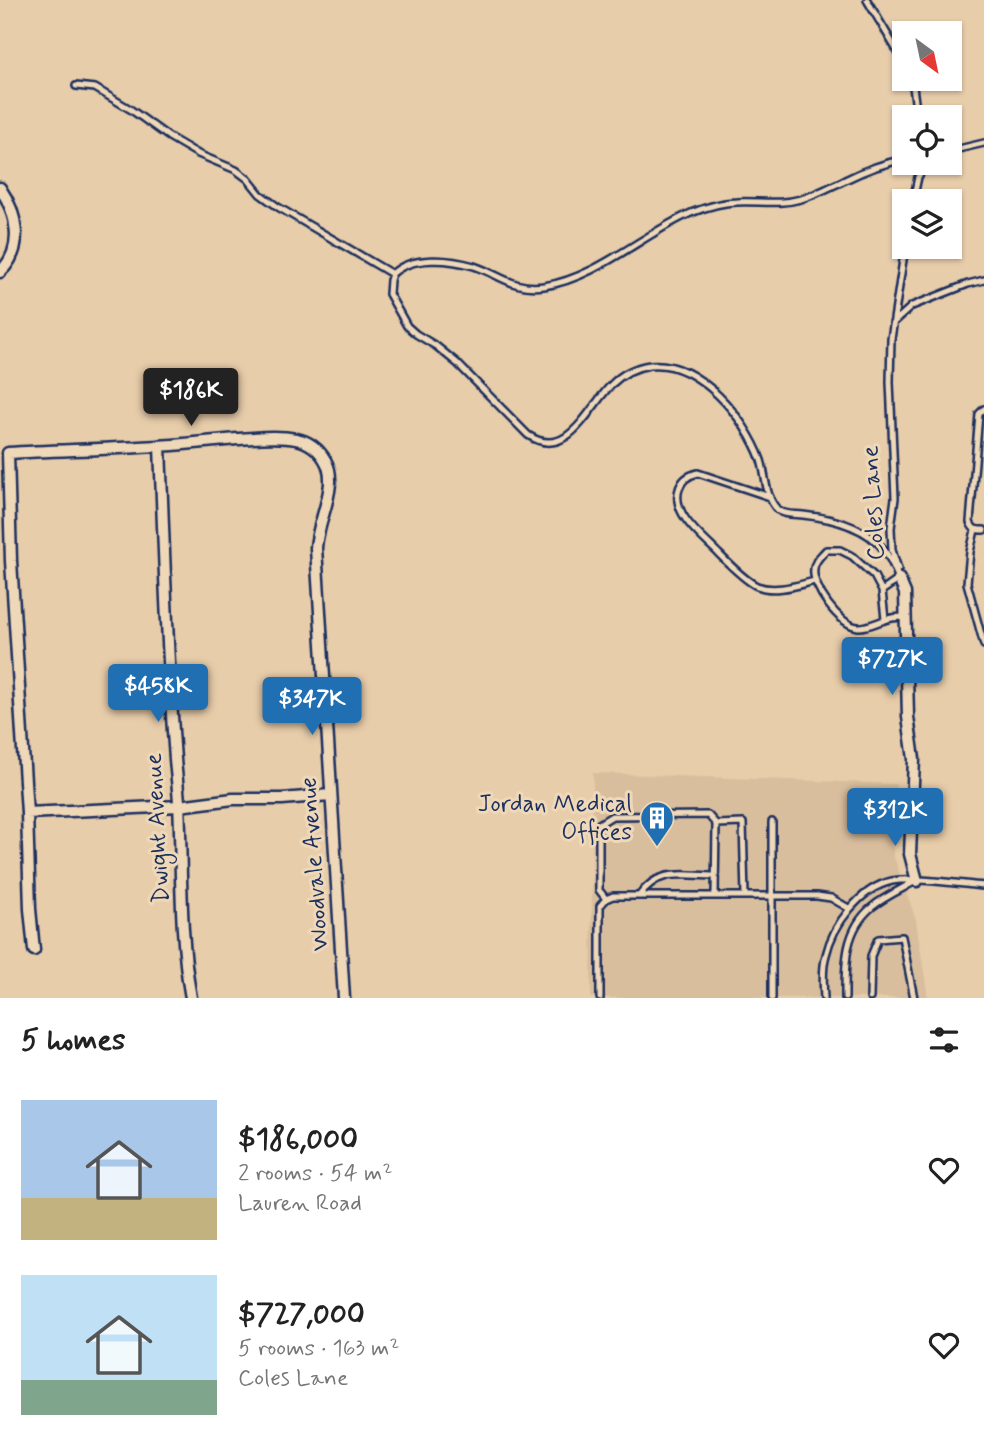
<!DOCTYPE html>
<meta charset="utf-8">
<style>
body{margin:0;font-family:Mynerve,sans-serif;background:#f2f2f2;color:#222;height:100vh;display:flex;flex-direction:column;font-size:26px;white-space:nowrap}
*{box-sizing:border-box;margin:0}
p{font-size:23px;color:#767676}
.icon{flex:none;width:38px;height:38px;fill:none;stroke:currentColor;stroke-width:2;stroke-linecap:round;stroke-linejoin:round}
.map{position:relative;height:998px;overflow:hidden}
.details{display:flex;flex-direction:column;background:#fff;flex:1}
.details>*{flex:none}
.needle{width:46px;rotate:147deg}
.buttons{position:absolute;left:892px;top:21px;display:grid;gap:14px}
.buttons a{display:grid;place-items:center;width:70px;height:70px;border-radius:0px;background:#fff;box-shadow:0 2px 5px #0004;font-size:35px}
.price{position:absolute;translate:-50% -60px;padding:0 16px;border-radius:7px;background:#1f6fb2;color:#fff;font-size:23px;line-height:46px;filter:drop-shadow(0 2px 4px #0008)}
.price::after{content:'';position:absolute;left:50%;top:42px;width:21px;height:16px;margin-left:-10px;background:inherit;clip-path:polygon(0 0,100% 0,50% 100%)}
.price.active{background:#222;color:#fff}
ul{padding:0;list-style:none}
li{display:flex;align-items:center;gap:21px;height:175px;padding:0 21px}
li span{display:grid;place-items:center;flex:none;width:196px;height:140px;border-radius:0px;color:#555}
li>.icon{margin-inline-start:auto}
span .icon{width:84px;height:84px;fill:#fffc;stroke-width:1}
li b{font-size:30px}
h2{display:flex;justify-content:space-between;align-items:center;height:84px;padding:0 21px;font-size:30px}
.map>svg:first-child{display:block}
.built{fill:#d9be9e}
.lines{fill:none;stroke-linecap:round;stroke-linejoin:round}
.service-casing{stroke:#1b2f5e;stroke-width:10}
.minor-casing{stroke:#1b2f5e;stroke-width:15}
.service{stroke:#efd8b8;stroke-width:5}
.minor{stroke:#efd8b8;stroke-width:10}
.labels{text-anchor:middle;dominant-baseline:central;stroke-width:6;stroke-linejoin:round;paint-order:stroke}
.street-label{font-size:24px;fill:#1b2f5e;stroke:#efd8b8}
.poi-label{font-size:24px;fill:#1b2f5e;stroke:#efd8b8;text-anchor:end}
</style>
<div class="map">
<svg width="984" height="998" viewBox="0 0 984 998">
<rect width="100%" height="100%" fill="#e8cdaa"/>
<filter id="ink" filterUnits="userSpaceOnUse"><feTurbulence type="fractalNoise" baseFrequency=".0143" numOctaves="2"/><feDisplacementMap in="SourceGraphic" scale="14" xChannelSelector="R" yChannelSelector="G"/><feConvolveMatrix kernelMatrix="1 2 1 2 8 2 1 2 1" color-interpolation-filters="sRGB"/></filter>
<g filter="url(#ink)">
<path class="built" d="M593,773L896,784L893,854L916,920L928,998H591Z"/>
<g class="lines">
<g class="service-casing">
<path id="service" d="M867,0L905,64
M912,79L917,117
M76,86L95,88L130,109L169,137L198,154L236,170L248,179L260,194L278,207L392,274C412,255 450,259 474,266C501,275 513,290 544,286C597,278 643,234 691,213C706,207 722,202 737,202C759,201 780,205 801,199C816,195 830,187 845,180C863,171 885,163 905,159
M950,151L984,143
M913,201L918,177L927,163
M392,274L390,280L389,294L407,326L416,334L436,346L457,363L528,435C568,462 589,406 612,384C622,374 636,367 650,365C699,360 746,419 761,460C766,475 765,498 778,510C784,515 795,514 803,515C831,518 867,527 885,551C891,559 895,570 899,579
M893,323L912,306L968,284L984,280
M984,409L979,414L970,522C973,530 976,530 984,530
M770,497L698,473C689,475 682,479 679,489C671,513 701,536 716,551C726,561 744,580 757,586C775,593 798,585 815,581
M975,530L970,552L967,583L984,645
M898,569L892,550L891,528L895,498L890,382L891,339L905,247
M882,591L899,579
M885,619L882,591L874,576L852,556L840,550H826C821,556 814,561 814,569C811,586 840,626 858,627C866,628 877,622 885,620C892,617 899,617 906,617
M772,822V998
M639,896C659,867 684,876 715,876
M715,896L716,824L743,823L745,896
M606,899L599,890V824L612,816L708,815L716,824
M600,998V906L606,899L613,896H817L831,898L850,909
M824,998C823,984 822,968 826,955C833,925 860,888 892,881C915,877 959,884 984,886
M845,998C845,965 844,930 872,907C884,897 900,890 914,882
M870,998L871,956L878,939L902,937L914,998"/>
</g>
<g class="minor-casing">
<path id="minor" d="M0,188C17,213 25,249 0,272
M160,446C164,550 167,655 175,759C176,773 178,787 179,802C182,867 179,934 191,998
M899,579L905,593L908,717L914,759L910,854L917,881
M27,813L179,806L233,799H282L330,795
M34,950L30,909L27,813L11,561L8,453C63,450 118,449 173,445C194,443 216,441 237,439C256,438 277,435 296,439C308,441 319,449 325,460C340,484 317,521 316,548L344,998"/>
</g>
<use href="#service" class="service"/>
<use href="#minor" class="minor"/>
</g>
</g>
<defs>
<g id="building-pin" transform="scale(1.75)"><path d="M0 17L-7.5 6A9.5 9.5 0 1 1 7.5 6Z" fill="#1f6fb2" stroke="#efd8b8"/><path d="M-4-6H4V6H1V3H-1V6H-4ZM-2.5-4.3h1.7v1.8h-1.7ZM.8-4.3h1.7v1.8H.8ZM-2.5-1h1.7V.8h-1.7ZM.8-1h1.7V.8H.8Z" fill="#fff"/></g>
</defs>
<g fill-rule="evenodd">
<use href="#building-pin" x="657" y="818"/>
</g>
<g class="labels">
<g class="street-label">
<text transform="translate(874 503) rotate(-93)">Coles Lane</text>
<text transform="translate(158 828) rotate(-93)">Dwight Avenue</text>
<text transform="translate(315 864) rotate(-94)">Woodvale Avenue</text>
</g>
<g class="poi-label">
<text x="632" y="804">Jordan Medical<tspan x="632" dy="28">Offices</tspan></text>
</g>
</g>
</svg>
<div class="buttons">
<a><svg class="needle" viewBox="-14 -14 28 28"><path d="M0-13l5 13h-10z" fill="#e53935"/><path d="M0 13l5-13h-10z" fill="#767676"/></svg></a>
<a><svg class="icon" aria-label="locate" viewBox="0 0 24 24"><circle cx="12" cy="12" r="6"/><path d="M12 2v4M12 18v4M2 12h4M18 12h4"/></svg></a>
<a><svg class="icon" aria-label="layers" viewBox="0 0 24 24"><path d="M12 4l9 5-9 5-9-5zM3 14l9 5 9-5"/></svg></a>
</div>
<b class="price active" style="left:191px;top:428px">$186K</b>
<b class="price" style="left:892px;top:697px">$727K</b>
<b class="price" style="left:158px;top:724px">$458K</b>
<b class="price" style="left:312px;top:737px">$347K</b>
<b class="price" style="left:895px;top:848px">$312K</b>
</div>
<section class="details">
<h2>5 homes<svg class="icon" aria-label="filters" viewBox="0 0 24 24"><path d="M4 7h16M4 17h16"/><circle cx="9" cy="7" r="2"/><circle cx="15" cy="17" r="2"/></svg></h2>
<ul>
<li><span style="background:linear-gradient(#a9c7e8 70%,#c2b280 0)"><svg class="icon" aria-label="home" viewBox="0 0 24 24"><path d="M3 11l9-7 9 7M6 9v11h12V9"/></svg></span><div><b>$186,000</b><p>2 rooms · 54 m²</p><p>Lauren Road</p></div><svg class="icon" aria-label="heart" viewBox="0 0 24 24"><path d="M12 20l-8-8c-3-5 5-10 8-4 3-6 11-1 8 4z"/></svg></li>
<li><span style="background:linear-gradient(#bfe0f5 75%,#7fa58c 0)"><svg class="icon" aria-label="home" viewBox="0 0 24 24"><path d="M3 11l9-7 9 7M6 9v11h12V9"/></svg></span><div><b>$727,000</b><p>5 rooms · 163 m²</p><p>Coles Lane</p></div><svg class="icon" aria-label="heart" viewBox="0 0 24 24"><path d="M12 20l-8-8c-3-5 5-10 8-4 3-6 11-1 8 4z"/></svg></li>
</ul>
</section>
